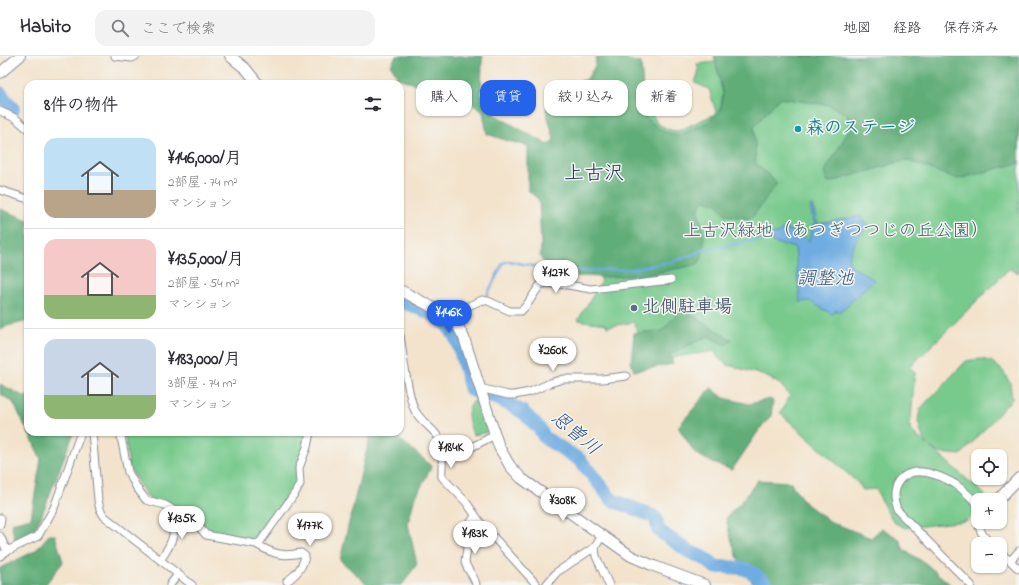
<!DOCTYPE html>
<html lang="ja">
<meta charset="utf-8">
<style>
body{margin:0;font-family:"Indie Flower","Klee One",sans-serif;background:#f2f2f3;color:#2b2b33;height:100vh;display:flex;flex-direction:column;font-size:15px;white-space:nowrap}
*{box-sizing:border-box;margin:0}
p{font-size:13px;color:#7c7c81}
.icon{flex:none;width:22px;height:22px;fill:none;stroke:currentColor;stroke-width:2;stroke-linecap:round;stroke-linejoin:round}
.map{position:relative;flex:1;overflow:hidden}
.sheet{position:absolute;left:24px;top:24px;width:380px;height:356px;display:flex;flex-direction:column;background:#fff;border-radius:12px;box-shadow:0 1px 3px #0004}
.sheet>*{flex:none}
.hud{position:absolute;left:416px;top:24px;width:380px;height:36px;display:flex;gap:8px}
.tools{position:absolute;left:971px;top:393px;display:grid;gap:8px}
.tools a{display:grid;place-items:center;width:36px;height:36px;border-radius:8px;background:#fff;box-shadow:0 1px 3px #0004;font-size:20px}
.price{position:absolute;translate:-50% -34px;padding:0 9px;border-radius:14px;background:#fff;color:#222;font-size:13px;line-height:26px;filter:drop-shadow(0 1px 2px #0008)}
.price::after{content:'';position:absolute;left:50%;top:24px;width:12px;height:9px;margin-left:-6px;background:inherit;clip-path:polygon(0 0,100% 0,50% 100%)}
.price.on{background:#2563eb;color:#fff}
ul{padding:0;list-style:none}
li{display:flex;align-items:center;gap:12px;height:100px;padding:0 20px}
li+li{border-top:1px solid #e1e1e2}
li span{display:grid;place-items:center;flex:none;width:112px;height:80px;border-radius:12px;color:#555}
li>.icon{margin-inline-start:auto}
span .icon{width:48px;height:48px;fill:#fffc;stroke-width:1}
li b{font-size:17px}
h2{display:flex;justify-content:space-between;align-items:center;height:48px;padding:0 20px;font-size:17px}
.chip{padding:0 14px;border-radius:12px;background:#fff;box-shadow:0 1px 3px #0004;font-size:14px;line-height:36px}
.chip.on{background:#2563eb;color:#fff}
header{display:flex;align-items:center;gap:24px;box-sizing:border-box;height:56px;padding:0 20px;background:#fff;border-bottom:1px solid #e1e1e2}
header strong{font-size:19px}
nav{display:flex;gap:22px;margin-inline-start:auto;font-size:14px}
.search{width:280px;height:36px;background:#f2f2f3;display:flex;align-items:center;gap:10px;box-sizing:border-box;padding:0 14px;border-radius:12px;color:#7c7c81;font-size:15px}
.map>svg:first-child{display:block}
.green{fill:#77c98c;stroke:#497c75}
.forest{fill:#61ad78;stroke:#3e6e6b}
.water{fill:#6eace1;stroke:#446ea0}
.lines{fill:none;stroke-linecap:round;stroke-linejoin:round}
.stream{stroke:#6eace1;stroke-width:2.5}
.river{stroke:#6eace1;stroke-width:14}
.street-casing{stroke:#878995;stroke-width:9}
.secondary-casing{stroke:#878995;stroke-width:12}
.street{stroke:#fff;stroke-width:7}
.secondary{stroke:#fff;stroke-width:10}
.culture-dot{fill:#0f9aa8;stroke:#f6f6f2;stroke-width:1.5}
.service-dot{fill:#5c6f8a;stroke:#f6f6f2;stroke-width:1.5}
.labels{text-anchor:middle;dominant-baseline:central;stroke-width:3;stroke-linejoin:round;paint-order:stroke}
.culture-label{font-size:18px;font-weight:bold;fill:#0d838f;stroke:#f6f6f2;text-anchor:start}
.park-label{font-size:18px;fill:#375d6c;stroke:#f6f6f2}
.service-label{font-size:18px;font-weight:bold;fill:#4e5e75;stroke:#f6f6f2;text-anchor:start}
.water-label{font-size:19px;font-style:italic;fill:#345485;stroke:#f6f6f2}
.quarter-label{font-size:20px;fill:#1b2f5e;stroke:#f6f6f2}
</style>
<header>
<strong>Habito</strong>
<div class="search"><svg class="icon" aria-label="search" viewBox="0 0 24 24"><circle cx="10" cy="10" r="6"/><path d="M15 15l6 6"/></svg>ここで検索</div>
<nav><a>地図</a><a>経路</a><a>保存済み</a></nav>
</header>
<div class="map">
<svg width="1019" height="529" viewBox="0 0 1019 529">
<rect width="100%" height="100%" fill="#f6f6f2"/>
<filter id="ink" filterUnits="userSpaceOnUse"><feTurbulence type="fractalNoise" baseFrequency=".025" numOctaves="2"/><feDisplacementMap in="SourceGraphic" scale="8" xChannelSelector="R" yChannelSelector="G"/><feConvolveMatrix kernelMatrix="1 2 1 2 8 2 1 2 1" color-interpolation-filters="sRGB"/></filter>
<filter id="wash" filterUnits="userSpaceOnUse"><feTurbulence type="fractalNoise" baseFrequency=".012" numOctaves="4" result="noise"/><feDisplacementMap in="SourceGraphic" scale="16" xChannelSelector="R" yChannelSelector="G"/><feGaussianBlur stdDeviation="0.9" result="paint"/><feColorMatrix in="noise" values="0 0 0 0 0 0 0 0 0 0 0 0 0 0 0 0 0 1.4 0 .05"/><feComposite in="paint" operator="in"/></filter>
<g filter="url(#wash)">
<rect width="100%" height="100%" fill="#f3e3cc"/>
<path class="green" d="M725,5L1019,52V217L1009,213L910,311L915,316L910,374L927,389L921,377L918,365L920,353L966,305L979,303L991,305L1003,315L1010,327L1012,343L961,399L939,397L930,391L985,439L981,444H978L976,451L977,455L967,465L905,472L895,467L886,454L876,433L863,434L858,427L780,357L790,340L780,328L765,320L728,309L719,303L714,295L676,301L660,307L643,295L634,266L607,271L606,268L590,266L578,264L601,226L596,194L643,74L635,22L648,41L642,42L658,68L670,74L678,75L715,58L716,56L709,33L695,27L699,14L697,8Z
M479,341L490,376L473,379C468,363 463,352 479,341Z
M124,376H306L305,388L295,416L297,427L287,445L257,483L253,485L207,475L149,443L135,422L129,409Z"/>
<path class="forest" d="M396,0H449L454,2L456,0H483L482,5L481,38L488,55L548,89L554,83L546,54L555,35L587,23L595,10L596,1L619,2L641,7L645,61L662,75L678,80L708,66L720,55L723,38L714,0H1019V107L958,123L906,104L828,127L824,117L849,74L847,58L829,49L779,42L754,71L756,108L777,127L751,163L726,159L717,148L704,144L698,154C702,170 709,193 698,208L646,219L606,221L571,220L560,223L552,218L540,201L541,188L539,144L528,134V90L508,85L487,78L483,56L468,45L443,53L424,31L398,22L391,9Z
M0,153L28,164V265L7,270L0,275Z
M680,254L686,255L732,284L725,289L708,280L670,298L673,308L634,315L631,306L634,277L662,275Z
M0,328L23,340H28V376L13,346L0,338Z
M711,332L724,342L749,348L770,343L773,345L771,360L757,377L732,414L713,407L695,397L678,371Z
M28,376H74L41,461L31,480L15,484L11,467L31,462L41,403Z
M371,376H391L432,410L414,444L408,468L417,508L402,529H368L340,504Z
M758,424L790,426L805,447L831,466L871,482L882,472L899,483L904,494L925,507L951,529H755C738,510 731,486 726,462L742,445Z
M49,479H55L63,506L45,529H0V512L35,495Z"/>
<path class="water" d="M812,149L818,168L861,160L868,171L858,181L848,202L850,209L874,224L840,256L837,254L832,258L809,245L800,246L795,192L772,186V178H777L782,174H796L797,180L803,179L809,185L812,170L815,169L810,150Z"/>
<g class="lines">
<path class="stream" d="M487,239L503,207L509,205L538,211L575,215L633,213L675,205L704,194L772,181"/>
<path class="river" d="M0,37L13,53
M400,246L406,247L430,257L445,266L455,280L460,294L471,334L499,343L523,356L539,372L545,382L580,404L612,444L653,460L656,463L658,474L688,495L706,503L715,511C742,511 747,509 767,529"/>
</g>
</g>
<g filter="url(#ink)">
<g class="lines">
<g class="street-casing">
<path id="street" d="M115,0L132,2L136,0
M0,55L15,62L28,73
M0,134L28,143
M453,263L466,251L482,244L488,245L510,255H521L526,250L540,229L547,227L568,229L591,233L671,224
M400,280C404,304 406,328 413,350C417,364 435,373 440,384C445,394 441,410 442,421L466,446L480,466L537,529
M480,332L508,339H514L530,336L550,327L563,323H602L626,320
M92,376L98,444L100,453L104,460L192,529
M120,376L128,416L137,432L146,444L165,449L196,467L206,479L256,488L260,486L295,437L300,428L299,412L307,391L310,376
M441,385L451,400L462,396L495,379
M475,460L471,466L465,506C467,515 475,520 476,529
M979,466C979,476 984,481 992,488
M0,469L1,462
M0,480L7,495
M256,488C273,498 282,501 301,497L305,500C303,511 296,519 287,525
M595,491L596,500L609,529
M1000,496L1019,513
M0,500L7,495L38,480L54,452L81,376
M160,504C174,486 175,476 174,455
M1010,505L1019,495
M170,529L178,518
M546,529L557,516L595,491L602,480
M971,529L897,454C893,444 892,434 899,425C913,407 939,419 955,428C963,433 971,442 978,448"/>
</g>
<g class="secondary-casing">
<path id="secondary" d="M230,0L246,13L258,28
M0,17L20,0
M400,234L447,259C455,265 460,273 464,282L499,391L510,410L521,422L631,500L654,510L705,529
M998,444L1019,422"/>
</g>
<use href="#street" class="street"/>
<use href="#secondary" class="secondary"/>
</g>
</g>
<circle class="culture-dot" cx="798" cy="73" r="4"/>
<circle class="service-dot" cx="634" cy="252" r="4"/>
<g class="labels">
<g class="culture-label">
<text x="806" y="73">森のステージ</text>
</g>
<g class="park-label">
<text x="836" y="176">上古沢緑地（あつぎつつじの丘公園）</text>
</g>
<g class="service-label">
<text x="642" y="252">北側駐車場</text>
</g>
<g class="water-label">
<text x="825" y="223">調整池</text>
<text transform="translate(575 378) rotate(40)">恩曽川</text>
</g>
<g class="quarter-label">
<text x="594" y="118">上古沢</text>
</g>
</g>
</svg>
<div class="tools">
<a><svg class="icon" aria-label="locate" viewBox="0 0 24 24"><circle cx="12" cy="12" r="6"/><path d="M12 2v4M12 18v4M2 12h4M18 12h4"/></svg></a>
<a>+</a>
<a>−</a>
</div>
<b class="price" style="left:556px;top:238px">¥127K</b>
<b class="price on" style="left:449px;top:278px">¥146K</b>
<b class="price" style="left:553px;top:316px">¥260K</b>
<b class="price" style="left:451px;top:413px">¥184K</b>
<b class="price" style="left:563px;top:466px">¥308K</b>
<b class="price" style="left:182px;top:484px">¥135K</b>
<b class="price" style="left:310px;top:491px">¥177K</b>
<b class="price" style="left:475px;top:499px">¥183K</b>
<div class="hud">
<a class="chip">購入</a>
<a class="chip on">賃貸</a>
<a class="chip">絞り込み</a>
<a class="chip">新着</a>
</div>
<section class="sheet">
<h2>8件の物件<svg class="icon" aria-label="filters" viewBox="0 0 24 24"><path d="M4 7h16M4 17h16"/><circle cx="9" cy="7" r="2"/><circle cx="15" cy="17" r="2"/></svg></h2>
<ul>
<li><span style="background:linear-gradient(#bfe0f5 65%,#b9a48a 0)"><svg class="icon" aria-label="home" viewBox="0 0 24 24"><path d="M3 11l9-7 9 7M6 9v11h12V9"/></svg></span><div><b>¥146,000/月</b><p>2部屋 · 74 m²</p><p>マンション</p></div></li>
<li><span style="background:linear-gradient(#f6c9c9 70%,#8fb573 0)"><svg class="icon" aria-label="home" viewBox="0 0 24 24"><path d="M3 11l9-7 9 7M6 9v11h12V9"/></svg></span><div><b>¥135,000/月</b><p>2部屋 · 54 m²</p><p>マンション</p></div></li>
<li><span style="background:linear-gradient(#c9d6e8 70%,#8fb573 0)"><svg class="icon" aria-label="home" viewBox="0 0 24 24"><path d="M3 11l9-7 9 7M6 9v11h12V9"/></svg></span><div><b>¥183,000/月</b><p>3部屋 · 74 m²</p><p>マンション</p></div></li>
</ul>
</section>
</div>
